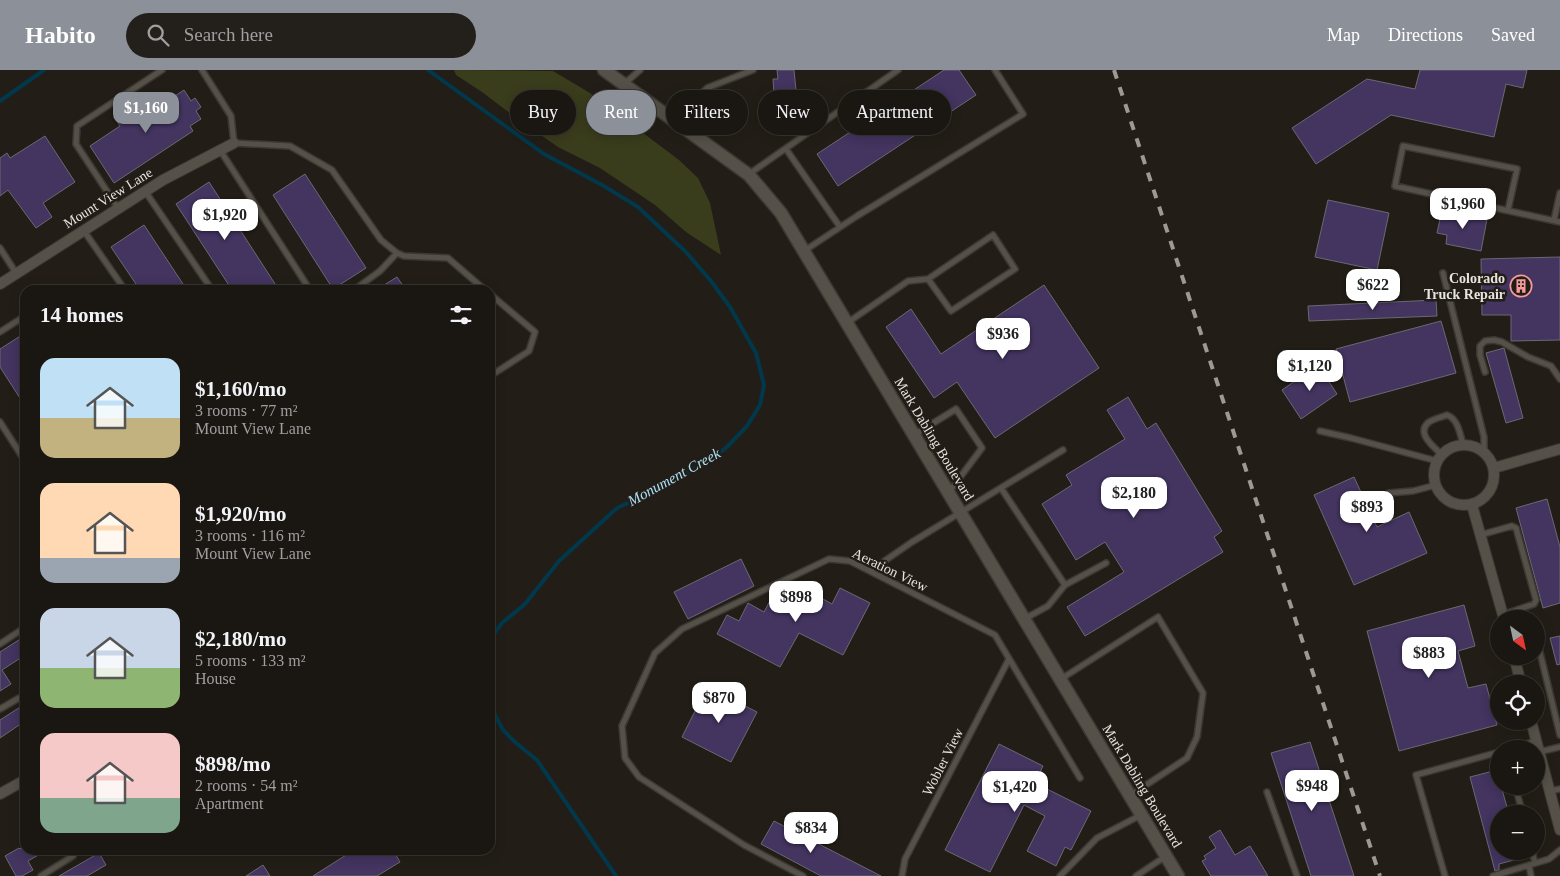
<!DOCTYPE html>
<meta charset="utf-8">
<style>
body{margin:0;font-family:Georgia,serif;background:#231f1a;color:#f1f3f6;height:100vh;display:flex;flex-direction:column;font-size:19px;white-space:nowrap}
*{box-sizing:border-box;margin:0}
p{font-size:16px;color:#9f9f9f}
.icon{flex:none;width:28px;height:28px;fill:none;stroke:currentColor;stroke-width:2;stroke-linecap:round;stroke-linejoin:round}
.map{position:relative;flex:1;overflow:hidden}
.panel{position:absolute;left:20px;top:215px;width:475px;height:570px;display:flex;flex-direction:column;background:#1a1611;border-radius:15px;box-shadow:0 2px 12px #0003,0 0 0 1px #383531}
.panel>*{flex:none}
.hud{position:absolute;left:510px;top:20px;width:475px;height:45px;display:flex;gap:10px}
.needle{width:32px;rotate:147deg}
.fabs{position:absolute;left:1490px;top:540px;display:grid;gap:10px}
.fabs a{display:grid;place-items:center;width:55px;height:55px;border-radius:50%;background:#1a1611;box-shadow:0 2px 12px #0003,0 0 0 1px #383531;font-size:25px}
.price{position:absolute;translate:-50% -42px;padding:0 11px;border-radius:10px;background:#fff;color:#222;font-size:16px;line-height:32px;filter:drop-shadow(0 1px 2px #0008)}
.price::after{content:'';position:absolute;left:50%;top:30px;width:15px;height:11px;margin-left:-8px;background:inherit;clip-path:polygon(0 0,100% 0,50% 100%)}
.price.selected{background:#8c9099;color:#fff}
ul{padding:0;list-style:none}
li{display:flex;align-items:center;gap:15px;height:125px;padding:0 20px}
li span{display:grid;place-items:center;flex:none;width:140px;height:100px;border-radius:15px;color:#555}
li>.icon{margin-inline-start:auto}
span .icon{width:60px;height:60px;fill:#fffc;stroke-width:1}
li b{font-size:21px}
h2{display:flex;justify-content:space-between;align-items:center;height:60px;padding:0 20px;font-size:21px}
.chip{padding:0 18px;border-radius:22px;background:#1a1611;box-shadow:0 2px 12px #0003,0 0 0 1px #383531;font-size:18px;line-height:45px}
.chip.selected{background:#8c9099;color:#fff}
header{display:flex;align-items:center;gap:30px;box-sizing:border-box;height:70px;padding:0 25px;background:#8c9099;color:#fff}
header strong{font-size:24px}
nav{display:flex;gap:28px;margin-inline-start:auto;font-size:18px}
.search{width:350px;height:45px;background:#231f1a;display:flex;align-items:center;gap:12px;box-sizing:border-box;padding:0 18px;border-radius:28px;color:#9f9f9f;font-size:19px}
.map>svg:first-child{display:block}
.green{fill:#393d1c}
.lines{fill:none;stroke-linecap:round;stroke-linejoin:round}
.stream{stroke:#01384b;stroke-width:4}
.building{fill:#433460;stroke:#6b6972}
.service-casing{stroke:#3c3833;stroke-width:8}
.minor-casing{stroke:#3c3833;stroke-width:12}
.tertiary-casing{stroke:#3c3833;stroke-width:15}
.service{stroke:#555048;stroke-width:5}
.minor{stroke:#555048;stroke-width:10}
.tertiary{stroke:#555048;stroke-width:12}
.rail{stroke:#9d9994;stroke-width:4;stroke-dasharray:9 9;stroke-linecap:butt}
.labels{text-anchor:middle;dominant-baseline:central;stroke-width:5;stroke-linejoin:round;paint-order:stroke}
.street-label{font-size:14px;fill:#e7e3df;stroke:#221e17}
.poi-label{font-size:14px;font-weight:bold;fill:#e7e3df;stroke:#221e17;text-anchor:end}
.water-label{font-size:15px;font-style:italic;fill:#abe0f8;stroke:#221e17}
</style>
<header>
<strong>Habito</strong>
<div class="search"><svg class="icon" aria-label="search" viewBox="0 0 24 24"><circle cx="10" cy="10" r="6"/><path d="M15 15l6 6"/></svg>Search here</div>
<nav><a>Map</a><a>Directions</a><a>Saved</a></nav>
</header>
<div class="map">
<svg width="1560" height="806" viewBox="0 0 1560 806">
<rect width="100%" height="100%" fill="#221e17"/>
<path class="green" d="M454,0L553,1L590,23L679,90L698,108L710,133L721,185L686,162L655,135L600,98L558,77L515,47L482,22L456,5Z"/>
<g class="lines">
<path class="stream" d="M428,0L544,84L604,116L638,137L686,182L711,211L730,237L756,283L764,315L760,335L747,356L727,377L707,392L661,418L617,438L559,491L525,534L502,553L490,569
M0,31L44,0
M490,629L495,645L503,660L516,673L537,690L616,806"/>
</g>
<path class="building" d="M777,0H794L796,20L774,23L773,9H778Z
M944,0H959L976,25L838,116L817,84Z
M1420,0H1527L1523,18L1506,14L1494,67L1391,45L1316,94L1292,58L1367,9L1415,19Z
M184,20L191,31L195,28L201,37L196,41L201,49L190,56L193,61L114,113L90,76L120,56L116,50L127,43L130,48L168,23L172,28Z
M45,66L75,112L43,133L52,147L36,158L8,120L0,126V88L7,83L10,88Z
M305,104L366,198L333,219L273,125Z
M209,112L279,220H232L176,134Z
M1328,130L1389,143L1377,200L1315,187Z
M1442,140L1487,149L1481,181L1446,174L1447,165L1437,163Z
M144,155L187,220H140L111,177Z
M1560,187V270L1511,271V245H1482L1481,189Z
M397,207L406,220H376Z
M1044,215L1099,298L995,368L957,312L934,328L886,257L911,239L941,284Z
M1436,230L1437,246L1309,251L1308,236Z
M1441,251L1456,303L1350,332L1336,279Z
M25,263V336L0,297V279Z
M1504,278L1523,348L1506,353L1486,283Z
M1318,295L1337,324L1301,349L1282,320Z
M1128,327L1147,359L1156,353L1222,461L1214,467L1223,482L1085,566L1067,537L1124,502L1105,472L1076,490L1042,434L1072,415L1066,405L1125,369L1107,340Z
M1354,407L1377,457L1409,442L1427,483L1354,515L1314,425Z
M1547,429L1560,477V533L1543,538L1516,438Z
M741,489L754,516L688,549L674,522Z
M792,512L832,534L840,518L870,533L843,585L799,563L780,597L717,564L727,545L739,551L748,533L764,542L774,523L783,528Z
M1464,535L1475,576L1458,581L1468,618L1486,614L1497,655L1399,681L1367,561Z
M25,566V585L2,600L11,614L0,621V582Z
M1560,566V594L1557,595L1550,568Z
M707,617L757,642L731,692L682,667Z
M25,634V651L0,668V650Z
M1310,672L1354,806H1311L1271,683Z
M999,674L1043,696L1035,713L1091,741L1071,780L1065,777L1056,796L1027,781L1045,746L1024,735L990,802L945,780Z
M1497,700L1499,716H1501L1509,744H1499V781H1528L1529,786L1499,794V800L1495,801L1470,707Z
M774,751L881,806H821L761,774Z
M1220,760L1235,785L1250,776L1268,806H1211L1202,791L1206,789L1204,786L1216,778L1209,767Z
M25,777V780H47L28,791L33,800L22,806H16L5,786L19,778L20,779Z
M354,780H393L400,792L377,806H313Z
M99,783L106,795L87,806H59Z
M263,795L270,806H246Z"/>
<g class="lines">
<g class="service-casing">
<path id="service" d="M202,0L231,46L234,73L290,76L332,100L381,170L397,183L404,186L448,188L485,220
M624,14L640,0
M677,52L690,35L707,18L753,0
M786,79L840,157
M220,80L310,220
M749,104L898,0
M145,121L212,220
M118,138L76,74L77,56L162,0
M1508,140L1517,99L1403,76L1395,116L1560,152
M1554,150L1560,123
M84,161L125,220
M0,178L16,203
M804,181L857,146L1023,44L995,0
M1443,203L1484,367V381
M354,220L380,201L397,183
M490,224L535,262L529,281L490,306
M847,253L908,211L928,209L993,165L1015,199L951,241L928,209
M0,262L25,246
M1485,302L1480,285V276L1485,271L1494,270L1502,272L1528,287L1551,296L1560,309
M0,352L25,391
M1320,361L1351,368L1437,391
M914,365L956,339L982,378L949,422
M1441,384C1434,377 1415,363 1429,352C1433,349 1442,347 1447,345C1458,349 1460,364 1463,374
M1001,418L1065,515L1106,493
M1389,423L1413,421L1436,415
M1480,465L1512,456L1516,458L1536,530L1534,534L1502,545
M870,501L912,472L1063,380
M1026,548L1048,536L1065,515
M1536,566L1560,665
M0,574L21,560
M1061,609L1158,547L1203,623L1197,667L1187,688L1131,725
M0,639L19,628
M1510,679L1536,671
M1539,682L1560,677
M1515,716L1523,744
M1550,721L1560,719
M1267,722L1297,806
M1532,781L1535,793
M1529,795L1531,806
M41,806L73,786
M803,806L744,775L639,707L625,688L622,656L655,583L682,559L829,489L850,491L995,565L1080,708
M902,806L905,789L1009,589
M1060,806L1097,768L1141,745
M1136,806L1166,786
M1445,806L1416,705L1499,682
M1493,806L1549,789L1560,780"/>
</g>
<g class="minor-casing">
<path id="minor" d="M0,214L163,110L234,73
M1434 405a30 30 0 1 1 60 0a30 30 0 1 1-60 0Z
M1494,398L1560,379
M1472,435L1504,549
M1514,586L1521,614
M1531,651L1560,760
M0,724L25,710"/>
</g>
<g class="tertiary-casing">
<path id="tertiary" d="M604,0L749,105L781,143L1178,806"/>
</g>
<use href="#service" class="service"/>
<use href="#minor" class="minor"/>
<use href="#tertiary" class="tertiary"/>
<path class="rail" d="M1114,0L1380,806"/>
</g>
<defs>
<g id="building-ring" transform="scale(1.125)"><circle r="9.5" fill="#221e17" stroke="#f59b9c" stroke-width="1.5"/><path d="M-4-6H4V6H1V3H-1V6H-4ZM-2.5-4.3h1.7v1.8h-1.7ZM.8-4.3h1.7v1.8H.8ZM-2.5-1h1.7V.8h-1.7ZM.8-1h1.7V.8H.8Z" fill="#f59b9c"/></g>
</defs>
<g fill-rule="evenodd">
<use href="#building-ring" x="1521" y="216"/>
</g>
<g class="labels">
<g class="street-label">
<text transform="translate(108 128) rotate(-32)">Mount View Lane</text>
<text transform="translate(934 369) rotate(59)">Mark Dabling Boulevard</text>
<text transform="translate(890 500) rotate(26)">Aeration View</text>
<text transform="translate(943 692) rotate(-63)">Wobler View</text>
<text transform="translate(1142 716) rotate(59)">Mark Dabling Boulevard</text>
</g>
<g class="poi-label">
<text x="1505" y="208">Colorado<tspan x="1505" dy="16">Truck Repair</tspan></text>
</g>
<g class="water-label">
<text transform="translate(674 407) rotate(-29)">Monument Creek</text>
</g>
</g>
</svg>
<div class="fabs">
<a><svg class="needle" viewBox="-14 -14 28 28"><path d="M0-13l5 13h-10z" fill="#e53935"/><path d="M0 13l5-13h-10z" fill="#9f9f9f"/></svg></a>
<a><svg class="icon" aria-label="locate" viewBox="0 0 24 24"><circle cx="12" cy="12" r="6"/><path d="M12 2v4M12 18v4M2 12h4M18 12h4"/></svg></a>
<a>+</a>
<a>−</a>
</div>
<b class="price selected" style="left:146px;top:64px">$1,160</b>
<b class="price" style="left:1463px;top:160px">$1,960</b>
<b class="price" style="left:225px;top:171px">$1,920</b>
<b class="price" style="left:1373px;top:241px">$622</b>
<b class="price" style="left:1003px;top:290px">$936</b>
<b class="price" style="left:1310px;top:322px">$1,120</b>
<b class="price" style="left:1134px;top:449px">$2,180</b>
<b class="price" style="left:1367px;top:463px">$893</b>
<b class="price" style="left:796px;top:553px">$898</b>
<b class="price" style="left:1429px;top:609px">$883</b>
<b class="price" style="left:719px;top:654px">$870</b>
<b class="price" style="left:1312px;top:742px">$948</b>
<b class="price" style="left:1015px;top:743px">$1,420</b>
<b class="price" style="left:811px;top:784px">$834</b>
<div class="hud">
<a class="chip">Buy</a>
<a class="chip selected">Rent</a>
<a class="chip">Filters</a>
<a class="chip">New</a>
<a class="chip">Apartment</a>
</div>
<section class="panel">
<h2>14 homes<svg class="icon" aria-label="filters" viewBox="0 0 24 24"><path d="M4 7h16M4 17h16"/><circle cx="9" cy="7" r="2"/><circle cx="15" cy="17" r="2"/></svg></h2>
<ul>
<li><span style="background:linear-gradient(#bfe0f5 60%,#c2b280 0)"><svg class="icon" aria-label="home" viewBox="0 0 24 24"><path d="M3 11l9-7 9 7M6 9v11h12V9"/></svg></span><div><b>$1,160/mo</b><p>3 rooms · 77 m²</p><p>Mount View Lane</p></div></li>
<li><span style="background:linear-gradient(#ffd9b3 75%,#9aa5b1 0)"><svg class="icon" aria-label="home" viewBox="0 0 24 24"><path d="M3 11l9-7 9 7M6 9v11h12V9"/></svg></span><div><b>$1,920/mo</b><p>3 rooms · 116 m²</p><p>Mount View Lane</p></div></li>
<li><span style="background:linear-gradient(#c9d6e8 60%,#8fb573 0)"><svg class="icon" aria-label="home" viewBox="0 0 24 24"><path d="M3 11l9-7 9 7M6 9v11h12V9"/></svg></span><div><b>$2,180/mo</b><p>5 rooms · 133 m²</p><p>House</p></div></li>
<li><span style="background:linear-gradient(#f6c9c9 65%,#7fa58c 0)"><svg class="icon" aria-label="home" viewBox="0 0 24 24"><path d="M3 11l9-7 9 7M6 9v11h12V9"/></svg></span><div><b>$898/mo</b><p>2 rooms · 54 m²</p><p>Apartment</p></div></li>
</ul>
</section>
</div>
